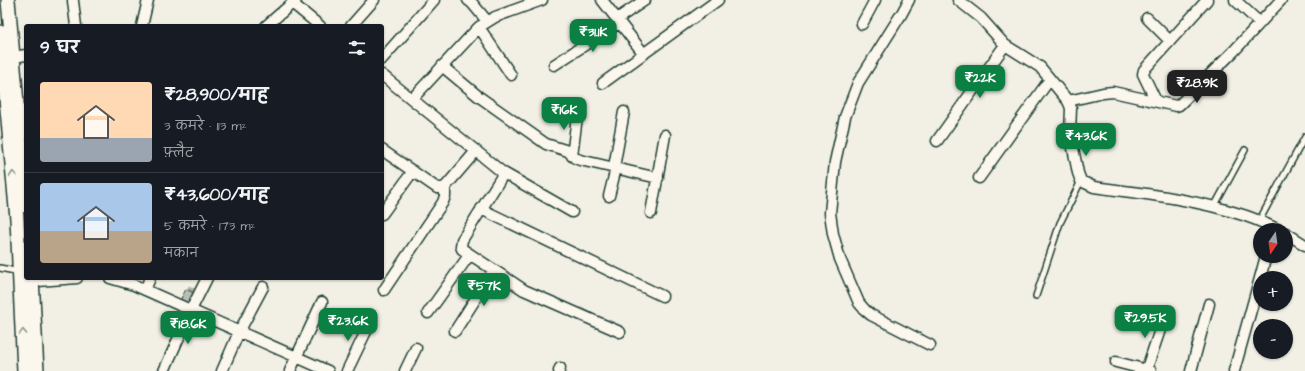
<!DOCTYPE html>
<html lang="hi">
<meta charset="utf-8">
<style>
body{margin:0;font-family:"Architects Daughter","Playpen Sans Deva",sans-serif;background:#242831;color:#f1f3f6;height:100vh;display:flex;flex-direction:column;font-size:15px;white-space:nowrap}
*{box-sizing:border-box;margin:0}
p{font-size:13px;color:#9ea1a6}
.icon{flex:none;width:22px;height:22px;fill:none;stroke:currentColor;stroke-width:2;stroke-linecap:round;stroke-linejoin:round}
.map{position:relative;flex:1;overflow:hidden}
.sheet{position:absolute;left:24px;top:24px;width:360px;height:256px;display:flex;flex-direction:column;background:#171b24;border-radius:4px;box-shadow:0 1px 3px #0004}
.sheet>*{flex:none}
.needle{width:26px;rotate:193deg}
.buttons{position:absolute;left:1253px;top:223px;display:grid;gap:8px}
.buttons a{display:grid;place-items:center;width:40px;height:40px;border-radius:50%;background:#171b24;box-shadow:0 1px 3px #0004;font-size:20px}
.price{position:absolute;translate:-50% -34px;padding:0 9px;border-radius:8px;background:#0b8043;color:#fff;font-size:13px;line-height:26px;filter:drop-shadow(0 1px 2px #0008)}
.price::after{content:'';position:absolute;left:50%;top:24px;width:12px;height:9px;margin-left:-6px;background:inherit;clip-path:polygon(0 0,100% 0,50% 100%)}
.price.active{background:#222;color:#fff}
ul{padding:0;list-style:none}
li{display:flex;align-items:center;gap:12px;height:100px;padding:0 16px}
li+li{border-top:1px solid #363941}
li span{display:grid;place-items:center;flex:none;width:112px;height:80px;border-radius:4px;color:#555}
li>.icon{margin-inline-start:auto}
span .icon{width:48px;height:48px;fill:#fffc;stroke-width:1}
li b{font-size:17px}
h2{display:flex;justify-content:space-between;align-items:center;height:48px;padding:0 16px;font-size:17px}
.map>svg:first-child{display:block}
.building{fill:#b7beb3;stroke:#1f3d34;filter:url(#shadow)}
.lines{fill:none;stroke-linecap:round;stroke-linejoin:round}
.service-casing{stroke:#1f3d34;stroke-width:8}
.minor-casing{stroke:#1f3d34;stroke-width:13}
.tertiary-casing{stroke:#1f3d34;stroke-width:16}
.service{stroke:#fbf7ec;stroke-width:5}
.minor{stroke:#fbf7ec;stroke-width:10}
.tertiary{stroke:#fbf7ec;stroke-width:13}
.oneway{stroke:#8d9a90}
</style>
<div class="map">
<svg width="1305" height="371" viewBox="0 0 1305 371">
<defs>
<filter id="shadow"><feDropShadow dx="3" dy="-3" stdDeviation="0" flood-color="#0004"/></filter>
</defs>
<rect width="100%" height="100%" fill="#f2f0e5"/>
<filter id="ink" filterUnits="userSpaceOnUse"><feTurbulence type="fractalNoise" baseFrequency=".025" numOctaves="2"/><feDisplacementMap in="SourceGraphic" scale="8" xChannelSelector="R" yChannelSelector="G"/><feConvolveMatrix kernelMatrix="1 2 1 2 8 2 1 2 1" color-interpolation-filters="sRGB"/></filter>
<g filter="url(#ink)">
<path class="building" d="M186,289L200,296L190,315L176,308Z"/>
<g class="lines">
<g class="service-casing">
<path id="service" d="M1214,207L1245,150
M1259,221L1305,137
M0,268L20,272L26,271
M1036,296L1060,223L1081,181"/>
</g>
<g class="minor-casing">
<path id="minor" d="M468,0L472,3L487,21
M602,0L644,54
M909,0L902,13L858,83L845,117L835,162L830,213L833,234L840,259L859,303L865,310L871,315L930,345
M958,0L981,18L1005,45L1040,67L1068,101L1071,108L1070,133L1078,173L1081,181L1094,187L1101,188C1149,194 1197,200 1243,215C1256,219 1268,225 1280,230
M1235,0L1260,23
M73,1L76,26
M292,3L320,26
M1147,18L1170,41
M617,19L645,0
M862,24L875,0
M142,26L148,0
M266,26L296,0
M351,26L374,0
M479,27L511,75
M13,57L26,55
M382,59L434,0
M554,65L620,22
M442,66L478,96L546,144L568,151L575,158L580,160L658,178
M382,75L502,172L572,212
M603,83L718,0
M412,99L479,27L495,17L542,0
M1068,101L1103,93L1113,92L1176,106L1179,105L1233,52L1281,0
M1156,101L1143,74L1144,70L1207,0
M937,141L1005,45
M382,150L437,188H443L446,186L476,151
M572,156L578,109
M614,167L624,112
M504,173L462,240L461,246L462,249L509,280L524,290L620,332
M979,178L1050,79
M609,196L616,168
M481,209L662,296
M651,213L665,135
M382,214L413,171
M1286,233L1305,245
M110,278L134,285L328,371
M1260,278L1266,256
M25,282L77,278
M145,290L150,278
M384,290L443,202L445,196V187
M428,313L470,254
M455,331L494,270
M1116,362L1151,371
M164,371L191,310L207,278
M222,371L239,332L263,287
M290,371L322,302
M347,371L370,323
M405,371L416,348
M559,371L560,368
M1146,371L1165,315
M1191,371L1209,304
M1234,371L1260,278"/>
</g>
<g class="tertiary-casing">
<path id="tertiary" d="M8,0L26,206
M0,32L17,219L24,371
M32,278L37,371"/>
</g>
<use href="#service" class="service"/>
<use href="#minor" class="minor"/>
<use href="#tertiary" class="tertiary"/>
</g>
<defs><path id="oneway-chevron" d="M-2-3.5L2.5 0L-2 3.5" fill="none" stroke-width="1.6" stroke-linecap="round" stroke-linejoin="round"/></defs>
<g class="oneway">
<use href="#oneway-chevron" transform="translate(13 174) rotate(-95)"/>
<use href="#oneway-chevron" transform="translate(23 332) rotate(-92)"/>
</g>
</g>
</svg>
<div class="buttons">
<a><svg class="needle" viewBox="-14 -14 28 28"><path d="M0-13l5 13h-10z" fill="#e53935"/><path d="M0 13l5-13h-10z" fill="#9ea1a6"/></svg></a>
<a>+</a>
<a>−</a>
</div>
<b class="price" style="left:593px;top:53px">₹31.1K</b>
<b class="price" style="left:980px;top:99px">₹22K</b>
<b class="price active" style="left:1197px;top:104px">₹28.9K</b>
<b class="price" style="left:564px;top:131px">₹16K</b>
<b class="price" style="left:1086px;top:157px">₹43.6K</b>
<b class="price" style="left:484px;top:307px">₹57K</b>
<b class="price" style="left:1145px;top:339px">₹29.5K</b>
<b class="price" style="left:348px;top:342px">₹23.6K</b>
<b class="price" style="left:188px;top:345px">₹18.6K</b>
<section class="sheet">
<h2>9 घर<svg class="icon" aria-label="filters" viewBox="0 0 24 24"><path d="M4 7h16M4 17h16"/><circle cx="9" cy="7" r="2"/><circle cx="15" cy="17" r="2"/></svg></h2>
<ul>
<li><span style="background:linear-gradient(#ffd9b3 70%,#9aa5b1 0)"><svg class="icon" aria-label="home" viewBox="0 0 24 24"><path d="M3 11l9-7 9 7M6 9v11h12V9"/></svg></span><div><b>₹28,900/माह</b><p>3 कमरे · 113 m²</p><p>फ़्लैट</p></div></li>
<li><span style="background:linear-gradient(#a9c7e8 60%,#b9a48a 0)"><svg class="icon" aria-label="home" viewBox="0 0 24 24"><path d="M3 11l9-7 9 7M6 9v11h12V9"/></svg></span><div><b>₹43,600/माह</b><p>5 कमरे · 173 m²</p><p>मकान</p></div></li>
</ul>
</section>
</div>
